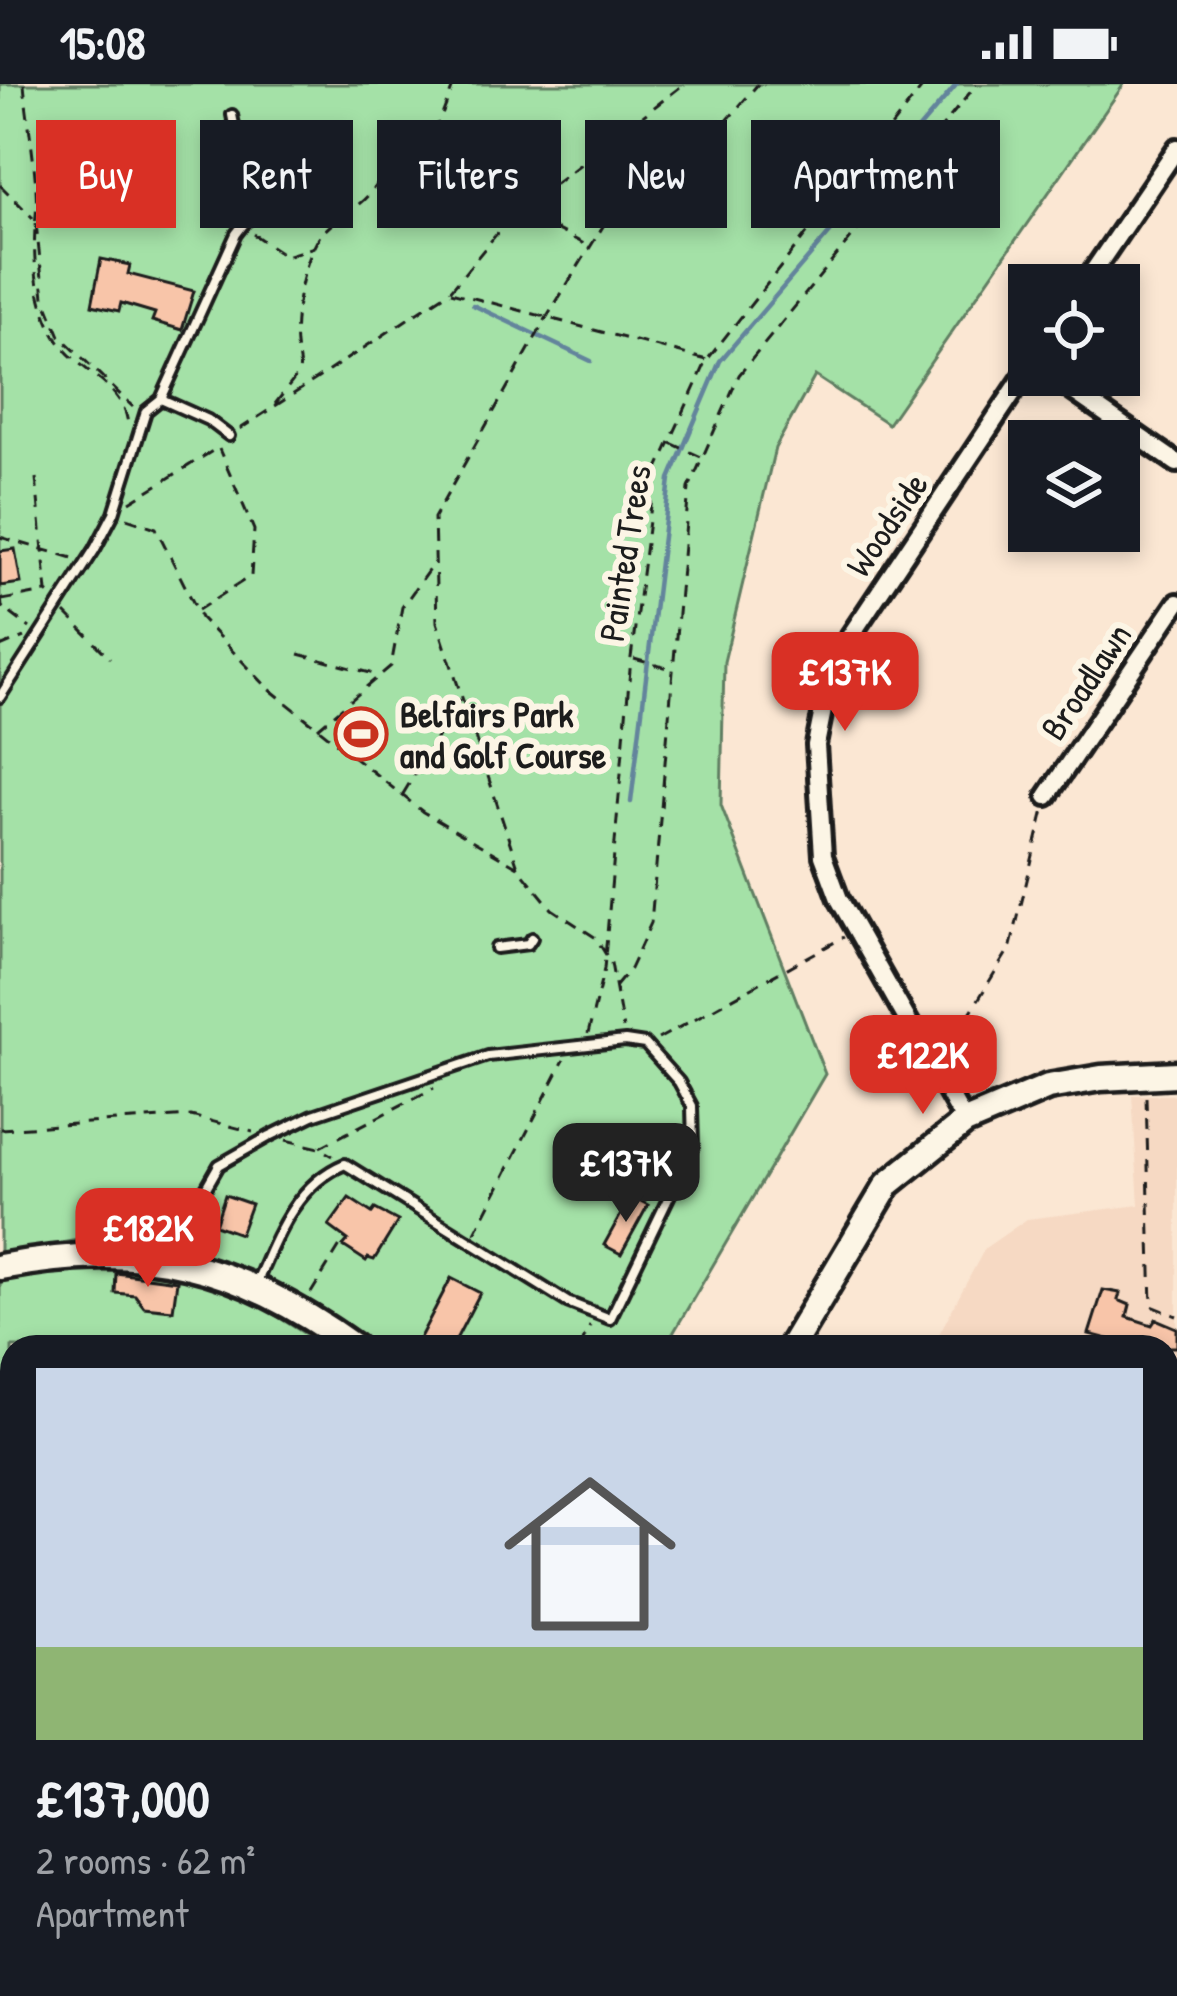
<!DOCTYPE html>
<meta charset="utf-8">
<style>
body{margin:0;font-family:"Patrick Hand",sans-serif;background:#20242c;color:#f1f3f6;height:100vh;display:flex;flex-direction:column;font-size:45px;white-space:nowrap}
*{box-sizing:border-box;margin:0}
p{font-size:39px;color:#9ea1a6}
.icon{flex:none;width:66px;height:66px;fill:none;stroke:currentColor;stroke-width:2;stroke-linecap:round;stroke-linejoin:round}
.map{position:relative;flex:1;overflow:hidden}
.panel{position:absolute;left:0px;top:1251px;width:1179px;height:663px;display:flex;flex-direction:column;background:#171b24;border-radius:36px 36px 0 0;box-shadow:0 6px 18px #0003}
.panel>*{flex:none}
.guide{position:absolute;left:36px;top:36px;width:1107px;height:108px;display:flex;gap:24px}
.controls{position:absolute;left:1008px;top:180px;display:grid;gap:24px}
.controls a{display:grid;place-items:center;width:132px;height:132px;border-radius:0px;background:#171b24;box-shadow:0 6px 18px #0003;font-size:60px}
.price{position:absolute;translate:-50% -102px;padding:0 27px;border-radius:24px;background:#d93025;color:#fff;font-size:39px;line-height:78px;filter:drop-shadow(0 3px 6px #0008)}
.price::after{content:'';position:absolute;left:50%;top:72px;width:36px;height:27px;margin-left:-18px;background:inherit;clip-path:polygon(0 0,100% 0,50% 100%)}
.price.current{background:#222;color:#fff}
ul{padding:0;list-style:none}
li{display:grid;align-content:center;gap:24px;height:636px;padding:0 36px}
li+li{border-top:3px solid #363941}
li span{display:grid;place-items:center;height:372px;border-radius:0px;color:#555}
li>.icon{margin-inline-start:auto}
span .icon{width:216px;height:216px;fill:#fffc;stroke-width:1}
li b{font-size:51px}
.tag{padding:0 42px;border-radius:0px;background:#171b24;box-shadow:0 6px 18px #0003;font-size:42px;line-height:108px}
.tag.current{background:#d93025;color:#fff}
.status{display:flex;justify-content:space-between;align-items:center;height:84px;padding:0 60px;background:#171b24;direction:ltr}
.status svg{height:33px;fill:currentColor}
.map>svg:first-child{display:block}
.built{fill:#f6d9c3}
.green{fill:#a4e1a7;stroke:#607e62;stroke-width:3}
.lines{fill:none;stroke-linecap:round;stroke-linejoin:round}
.stream{stroke:#63849c;stroke-width:4.5}
.building{fill:#f8c5a9;stroke:#1c1c1c;stroke-width:3}
.lane-casing{stroke:#1c1c1c;stroke-width:16}
.street-casing{stroke:#1c1c1c;stroke-width:26}
.secondary-casing{stroke:#1c1c1c;stroke-width:33}
.path{stroke:#1c1c1c;stroke-width:3;stroke-dasharray:12 9;stroke-linecap:butt}
.lane{stroke:#fcf5e5;stroke-width:8}
.street{stroke:#fcf5e5;stroke-width:16}
.secondary{stroke:#fcf5e5;stroke-width:24}
.labels{text-anchor:middle;dominant-baseline:central;stroke-width:12;stroke-linejoin:round;paint-order:stroke}
.street-label{font-size:36px;fill:#1c1c1c;stroke:#fcf5e5}
.poi-label{font-size:36px;font-weight:bold;fill:#1c1c1c;stroke:#fcf5e5;text-anchor:start}
</style>
<div class="status"><b>15:08</b><svg viewBox="0 0 49 12"><path d="M0 12V9h3v3zM5 12V6h3v6zM10 12V3h3v9zM15 12V0h3v12zM26 1h20v11H26zM47 4h2v5h-2z"/></svg></div>
<div class="map">
<svg width="1177" height="1912" viewBox="0 0 1177 1912">
<rect width="100%" height="100%" fill="#fbe7d3"/>
<filter id="ink" filterUnits="userSpaceOnUse"><feTurbulence type="fractalNoise" baseFrequency=".00833" numOctaves="2"/><feDisplacementMap in="SourceGraphic" scale="24" xChannelSelector="R" yChannelSelector="G"/><feConvolveMatrix kernelMatrix="1 2 1 2 8 2 1 2 1" color-interpolation-filters="sRGB"/></filter>
<g filter="url(#ink)">
<path class="built" d="M1132,1011H1177V1625L1167,1661V1263H932L985,1164L1027,1135L1139,1121Z"/>
<path class="green" d="M0,0H1124L888,340L815,292L775,364L724,578L721,721L825,990L665,1263H384L203,1171L83,1155L0,1170Z
M98,1177L210,1190L326,1263H12V1669L0,1662V1198Z"/>
<g class="lines">
<path class="stream" d="M473,221L591,277
M631,718L670,395L720,277L957,0"/>
</g>
<path class="building" d="M101,175L130,181L128,190L194,207L182,246L152,237L155,229L121,219L119,227L92,221Z
M15,465L21,499L0,502V467Z
M225,1111L251,1120L240,1150L215,1141Z
M631,1112L648,1121L621,1170L604,1161Z
M349,1114L372,1129L375,1125L398,1137L374,1176L368,1174L366,1177L343,1162L348,1156L329,1142Z
M116,1189L177,1197L173,1226L144,1223L135,1211L115,1209Z
M451,1194L480,1209L452,1263H415Z
M1103,1206L1120,1209L1118,1216L1130,1221L1127,1233L1152,1241L1156,1235L1177,1244V1263H1114L1116,1257L1089,1250Z"/>
<g class="lines">
<g class="lane-casing">
<path id="lane" d="M232,31L243,85L246,137
M240,69L279,66L300,71
M161,315L236,150L246,137L282,117L302,67
M0,613L95,465L114,429L146,327L161,315L208,336L229,352
M496,864L528,860L532,854
M183,1179L199,1116L219,1081L270,1052L313,1031L488,972L625,957L645,960L679,998L692,1022L693,1063L610,1235L567,1218L345,1080C294,1101 276,1155 255,1202
M959,1902L967,1912
M473,1912H479"/>
</g>
<g class="street-casing">
<path id="street" d="M1084,201L1177,64
M1050,291L1177,379
M1047,712L1177,519
M965,1038L839,815L823,772L816,661L827,606L849,554L1029,284
M0,1763L12,1769
M331,1912L334,1902
M518,1912L530,1902
M841,1912L853,1902"/>
</g>
<g class="secondary-casing">
<path id="secondary" d="M0,1183C143,1156 235,1178 354,1263
M791,1263L888,1100L965,1038L1048,1003L1101,994L1177,990
M657,1902L661,1912
M707,1902L717,1912"/>
</g>
<path class="path" d="M24,0C27,36 39,98 36,132C32,170 35,222 59,258C79,288 126,302 128,342
M433,44L460,76L480,81L498,95L517,125L533,109L542,110L684,0
M0,101L33,134
M36,139L44,213L60,252L133,323
M253,150L286,172L314,163
M451,208L707,276
M275,320L299,289C301,278 297,272 296,261C293,231 303,177 320,152C336,132 361,125 375,102C397,67 399,56 439,39L454,0
M240,345L449,208L517,125L590,163
M671,359L701,373
M36,394L47,508L52,512
M130,418L219,363
M127,434L156,444L201,534L268,604L423,728L518,783L552,825L596,854L611,879L623,945
M0,453L73,474
M1,513L2,523L30,544
M2,516L46,508
M198,526L251,492L254,446L219,365
M65,529L110,574
M0,563L24,553
M299,570L378,591
M634,575L671,585
M318,644L391,582L402,523L435,477
M403,710L460,615
M518,783L437,538L434,434L547,233L605,139L692,78L758,0
M616,902L630,885L651,839L689,404L739,291L977,0
M588,950L604,885L631,574L655,391L707,276L925,0
M658,955L844,853
M945,970L1011,862L1044,726
M1146,1013L1152,1222L1177,1232
M0,1045L191,1032L253,1048
M286,1056L319,1064L333,1072
M320,1063L434,1004
M475,1149L564,976
M311,1209L345,1154
M580,1263L590,1242
M935,1902L944,1912
M1006,1902L1008,1912"/>
<use href="#lane" class="lane"/>
<use href="#street" class="street"/>
<use href="#secondary" class="secondary"/>
</g>
</g>
<defs>
<g id="stadium-ring" transform="scale(2.7)"><circle r="9.5" fill="#fcf5e5" stroke="#c8321e" stroke-width="1.5"/><path d="M0-5a6.5 5 0 1 0 0 10a6.5 5 0 1 0 0-10ZM-3.5-1.8h7v3.6h-7Z" fill="#c8321e"/></g>
</defs>
<g fill-rule="evenodd">
<use href="#stadium-ring" x="361" y="650"/>
</g>
<g class="labels">
<g class="street-label">
<text transform="translate(886 440) rotate(-56)">Woodside</text>
<text transform="translate(624 469) rotate(-81)">Painted Trees</text>
<text transform="translate(1085 597) rotate(-56)">Broadlawn</text>
</g>
<g class="poi-label">
<text x="400" y="629">Belfairs Park<tspan x="400" dy="41">and Golf Course</tspan></text>
</g>
</g>
</svg>
<div class="controls">
<a><svg class="icon" aria-label="locate" viewBox="0 0 24 24"><circle cx="12" cy="12" r="6"/><path d="M12 2v4M12 18v4M2 12h4M18 12h4"/></svg></a>
<a><svg class="icon" aria-label="layers" viewBox="0 0 24 24"><path d="M12 4l9 5-9 5-9-5zM3 14l9 5 9-5"/></svg></a>
</div>
<b class="price" style="left:845px;top:650px">£137K</b>
<b class="price" style="left:923px;top:1033px">£122K</b>
<b class="price current" style="left:626px;top:1141px">£137K</b>
<b class="price" style="left:148px;top:1206px">£182K</b>
<div class="guide">
<a class="tag current">Buy</a>
<a class="tag">Rent</a>
<a class="tag">Filters</a>
<a class="tag">New</a>
<a class="tag">Apartment</a>
</div>
<section class="panel">
<ul>
<li><span style="background:linear-gradient(#c9d6e8 75%,#8fb573 0)"><svg class="icon" aria-label="home" viewBox="0 0 24 24"><path d="M3 11l9-7 9 7M6 9v11h12V9"/></svg></span><div><b>£137,000</b><p>2 rooms · 62 m²</p><p>Apartment</p></div></li>
</ul>
</section>
</div>
